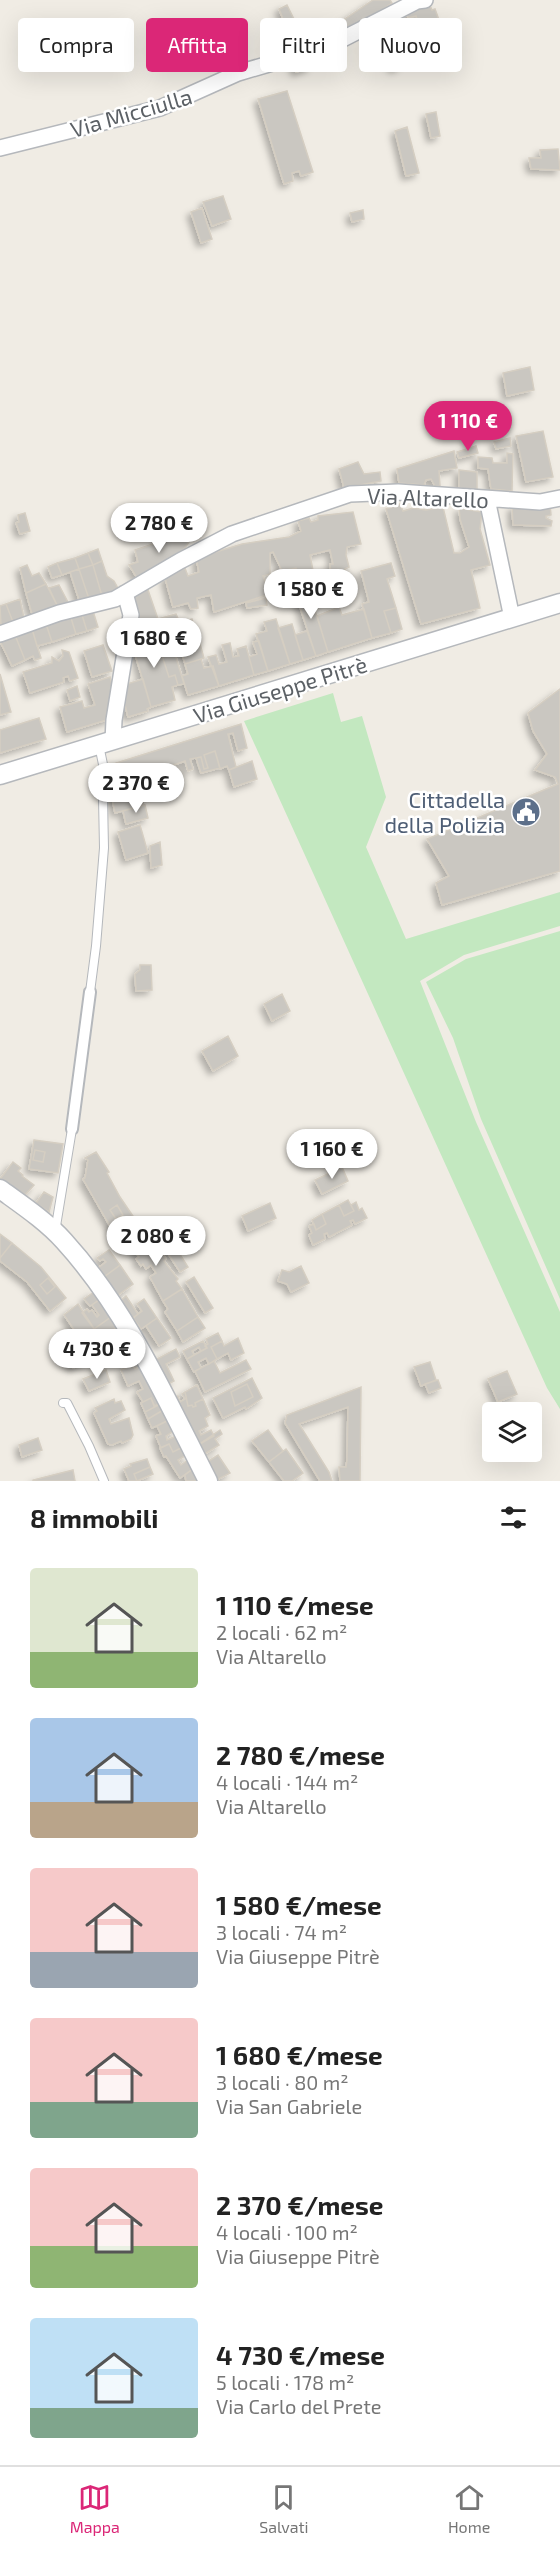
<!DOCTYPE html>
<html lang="it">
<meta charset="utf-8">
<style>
body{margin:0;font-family:"Exo 2",sans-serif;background:#f6f6f6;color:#222;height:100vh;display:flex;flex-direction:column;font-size:22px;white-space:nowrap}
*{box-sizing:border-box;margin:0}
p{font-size:20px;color:#767676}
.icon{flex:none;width:33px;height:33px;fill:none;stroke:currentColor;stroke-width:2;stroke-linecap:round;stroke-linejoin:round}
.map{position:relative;height:1481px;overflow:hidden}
.side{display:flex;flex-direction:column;background:#fff;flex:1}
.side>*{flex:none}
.top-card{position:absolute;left:18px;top:18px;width:525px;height:54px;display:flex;gap:12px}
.fabs{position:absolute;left:482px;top:1402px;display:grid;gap:12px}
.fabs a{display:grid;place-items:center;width:60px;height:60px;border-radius:6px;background:#fff;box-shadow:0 6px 24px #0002;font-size:30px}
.price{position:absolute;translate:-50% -51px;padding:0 14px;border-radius:21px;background:#fff;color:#222;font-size:20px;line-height:39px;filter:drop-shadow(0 2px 3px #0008)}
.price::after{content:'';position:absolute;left:50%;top:36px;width:18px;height:14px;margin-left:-9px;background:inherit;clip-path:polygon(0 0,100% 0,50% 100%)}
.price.on{background:#db2777;color:#fff}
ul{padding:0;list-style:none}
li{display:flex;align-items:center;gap:18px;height:150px;padding:0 30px}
li span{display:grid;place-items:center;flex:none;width:168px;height:120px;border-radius:6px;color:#555}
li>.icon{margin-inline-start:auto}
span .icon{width:72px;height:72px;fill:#fffc;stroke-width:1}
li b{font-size:26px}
h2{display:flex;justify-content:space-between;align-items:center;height:72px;padding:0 30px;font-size:26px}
.pill{padding:0 21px;border-radius:6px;background:#fff;box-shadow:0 6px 24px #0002;font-size:21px;line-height:54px}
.pill.on{background:#db2777;color:#fff}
.dock{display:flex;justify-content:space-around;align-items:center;height:84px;border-top:2px solid #e0e0e0;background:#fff;font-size:16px;color:#767676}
.dock a{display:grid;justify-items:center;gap:3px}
.dock .on{color:#db2777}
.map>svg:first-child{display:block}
.green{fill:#c3e8c0}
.building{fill:#cac7c1;stroke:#d5cec2;stroke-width:1.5;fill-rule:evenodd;filter:url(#shadow)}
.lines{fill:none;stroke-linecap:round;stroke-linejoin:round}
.service-casing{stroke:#b5b8bc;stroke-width:10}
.pedestrian-casing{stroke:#b5b8bc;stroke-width:14}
.minor-casing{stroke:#b5b8bc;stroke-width:18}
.tertiary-casing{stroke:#b5b8bc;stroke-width:21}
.service{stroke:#fff;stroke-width:8}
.pedestrian{stroke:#fff;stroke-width:10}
.minor{stroke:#fff;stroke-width:15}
.tertiary{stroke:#fff;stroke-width:18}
.labels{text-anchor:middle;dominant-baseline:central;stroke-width:5;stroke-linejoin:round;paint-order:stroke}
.street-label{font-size:22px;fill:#5c6166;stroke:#fff}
.service-label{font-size:22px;fill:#4e5e75;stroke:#fff;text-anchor:end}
</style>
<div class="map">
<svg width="560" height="1481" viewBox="0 0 560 1481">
<defs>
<filter id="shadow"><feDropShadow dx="-4" dy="4" stdDeviation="3" flood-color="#0004"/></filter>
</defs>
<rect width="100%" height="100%" fill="#f0ece4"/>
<path class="green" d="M333,693L341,722L362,716L386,797L366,847L406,939L560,892V926L464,955L420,981L476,1122L560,1312V1409L547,1388L244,721Z
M560,931V1299L481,1119L453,1038L426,982L466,959Z"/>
<path class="building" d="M373,0H390L392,3L347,34L339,23Z
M429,3L432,10L435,9L439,20L429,25L431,34L414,38L411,28L419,25L416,16L408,18L406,10Z
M287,5L297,25L287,29L279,9Z
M320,20L328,38L321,41L312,24Z
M389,22L399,50L387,55L377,31L368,34Z
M310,32L314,43L301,49L296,40Z
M398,55L402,65L394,69L389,60Z
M308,56L311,67L296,72L292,61Z
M287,91L313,172L301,176L299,171L292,173L293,181L284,184L258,99Z
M436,112L440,136L431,138L426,114Z
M407,127L419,173L406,176L395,131Z
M558,149L560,170L531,169L529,158H541L540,150Z
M223,196L231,219L212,226L203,202Z
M202,208L212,239L201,243L191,212Z
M363,210L364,219L352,222L350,213Z
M530,367L534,390L507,396L503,373Z
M543,431L553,477L526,482L516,436Z
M510,438L511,446L496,449L494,442Z
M476,446L478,453L459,458L457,452Z
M454,451L457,468L439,471L440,486H435L431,479L426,480L424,485L399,483L397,469Z
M507,453L513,454L512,491L491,489L488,469L478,468V457L492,458L493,463H507Z
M358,462L364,474L380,472L381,481L344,488L339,469Z
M459,470L477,472V490L459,488Z
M400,504L403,511L413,508L426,510L443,507L454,553H460L469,547L460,519L459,508L482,512L480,529L490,565L471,570L480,608L421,624L386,509Z
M550,504L551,515L546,516V518L552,521L551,526L513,525L512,507Z
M353,512L361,544L347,547L346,555L349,567L345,569L344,573L331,575L330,564H333L330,550L310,555L315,581L304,584L296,568L282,571L273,552L270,553V574L263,576L270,594L214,612L211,595L197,598L198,608L191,609L188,603L173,607L165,578L185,568L188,576L199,572L196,558L242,544L289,537L301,531L298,521L309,518L311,522L318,520V516Z
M25,513L30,531L20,534L16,523L19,522L18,515Z
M186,533L189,542L179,556L137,578L129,565L138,562L135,550Z
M98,549L102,561L93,565L88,553Z
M88,553L93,565L79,569L75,558Z
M75,558L79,569L62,575L57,563Z
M102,561L107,576L114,581L119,590L102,596L93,565Z
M57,563L62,575L52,578L48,567Z
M391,563L395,576L387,579L396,608L384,611L391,633L372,638L362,604L369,602L361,571Z
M27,565L32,576L39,573L46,584L26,593L20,568Z
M93,565L102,596L89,599L79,569Z
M79,569L89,599L80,603L70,572Z
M46,584L58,607L32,614L26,593Z
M59,585L69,604L58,607L49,588Z
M307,585L328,652L316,656L294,589Z
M147,587L158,619L176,614L180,623L144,634L132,595Z
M266,598L267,605L247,608L246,603Z
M20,599L24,618L13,622L6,604Z
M6,604L13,622L1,626L0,606Z
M339,607L342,615L364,609L372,638L328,652L317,616Z
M396,608L402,629L391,633L384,611Z
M93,611L98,627L87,631L82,615Z
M82,615L87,631L76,634L71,618Z
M71,618L76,634L52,642L46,624Z
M192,619L200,644L175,652L167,627Z
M276,619L290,664L268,671L256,634L267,631L264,622Z
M46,624L52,642L37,646L32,629Z
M292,624L303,660L290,664L278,628Z
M167,627L184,684L178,685L175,675L169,677L154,631Z
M32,629L41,658L35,660L33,656L25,660L15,635Z
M154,631L169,677L175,675L178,685L172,687L175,700L151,707L130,638Z
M307,631L316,656L303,660L295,635Z
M15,635L25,660L12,666L0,641Z
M259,641L268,671L254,675L249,657L257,654L253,642Z
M230,643L233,657L239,656L237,649L246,646L254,675L219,686L208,657L216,655L219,664L227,662L222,645Z
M200,644L204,658L185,664L181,650Z
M103,645L112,671L92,677L84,651Z
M62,650L69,652L78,678L70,681L68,676L63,678L64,682L30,693L23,672L52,663V657L59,661L63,656Z
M201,659L204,668L213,666L219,686L188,695L182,676L188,674L185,664Z
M0,674L11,712L0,715Z
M110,677L114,690L110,719L67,732L60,707L82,701L84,708L95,705L88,684Z
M143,679L151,707L147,709L148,711L128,717L125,705L127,684Z
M77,686L80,697L70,701L67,690Z
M560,689V871L442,905L436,883L449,876L427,839L558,784L555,777L535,770L547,754L533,731L528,713Z
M39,718L46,739L0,753V730Z
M241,724L247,748L238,751L233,733L228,734L236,767L229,770L227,766L220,769L215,751L204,755L208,768L204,769L201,757L190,759L193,769L188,771L185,761L171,766L175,778L151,784L150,782L143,784L141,776L130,779L132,784L117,788L116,781L121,779L116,763Z
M215,751L220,768L201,773L196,758L201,757L204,769L208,768L204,755Z
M252,761L257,779L234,787L229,770Z
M150,782L154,792L146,794L143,784Z
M129,788L132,801L141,798L144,805L115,813L111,793Z
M145,805L148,818L126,824L123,811Z
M140,825L148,853L126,860L118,832Z
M160,842L162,865L151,868L150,846Z
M140,965H151L152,990L136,991L135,974L140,970Z
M282,994L290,1011L272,1021L264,1004Z
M228,1036L238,1056L213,1071L202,1051Z
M34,1140L63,1144L58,1173L29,1169ZM35,1150L45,1152L43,1162L33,1160Z
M35,1150L45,1152L43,1162L33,1160Z
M96,1152L109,1172L107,1173L120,1197L137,1222L115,1235L83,1179L85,1178L88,1160L85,1158ZM117,1205L123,1215L116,1219L110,1210Z
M13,1162L21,1168L18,1171L23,1175L22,1176L34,1185L25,1195L0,1179Z
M342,1167L348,1181L322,1194L315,1180Z
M44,1192L53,1197L49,1212L36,1203Z
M348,1200L354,1211L344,1216L339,1205Z
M356,1202L359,1210L362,1208L367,1218L355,1224L353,1220L350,1221L352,1225L329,1237L327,1233L324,1234L325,1239L313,1245L309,1235L312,1233L309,1226L314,1224L316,1230L326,1224L322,1214L339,1205L344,1216L354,1211L351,1205Z
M270,1203L276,1218L248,1231L242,1216Z
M117,1205L123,1215L116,1219L110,1210Z
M322,1214L326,1224L316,1230L312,1220Z
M193,1223L197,1231L174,1245L188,1267L180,1272L160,1241Z
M146,1233L151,1241L154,1239L160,1255L162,1253L166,1259L164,1261L178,1279L176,1281L182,1289L163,1301L150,1277L156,1273L151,1265L146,1269L143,1264L141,1266L136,1259L139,1257L130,1244Z
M0,1234L12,1243L0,1258Z
M12,1243L41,1267L66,1298L50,1311L27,1282L0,1261V1258ZM48,1278L55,1287L47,1294L40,1285Z
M109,1250L120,1265L104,1277L98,1268L106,1262L103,1259L100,1261L97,1258Z
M120,1265L133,1284L117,1296L104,1277Z
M301,1266L309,1283L291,1292L287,1284L278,1281L282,1270L289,1272Z
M194,1277L213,1308L205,1313L186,1282Z
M48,1278L55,1287L47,1294L40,1285Z
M182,1289L198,1317L177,1331L165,1312L168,1309L163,1301Z
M94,1292L99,1300L90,1306L84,1299Z
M126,1296L138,1314L131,1320L118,1303Z
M100,1299L111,1317L94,1329L82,1313L87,1309L89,1312L92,1310L97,1317L99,1315L92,1305Z
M144,1299L157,1318L141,1329L133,1318L142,1311L137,1304Z
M78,1304L102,1341L105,1339L109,1346L92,1356L64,1315Z
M111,1317L118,1327L100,1338L94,1329Z
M198,1317L205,1328L183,1342L177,1331Z
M157,1318L171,1338L159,1346L146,1326Z
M121,1331L129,1345L110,1356L106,1348L109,1346L105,1339L102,1341L100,1338L108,1333L110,1337Z
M218,1333L222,1341L211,1347L217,1359L209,1364L206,1358L198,1362L201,1368L194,1372L187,1359L207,1348L205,1346L208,1344L206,1339Z
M238,1338L244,1353L231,1360L228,1353L217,1359L211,1347L222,1341L224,1346Z
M203,1341L207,1348L201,1351L199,1347L192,1351L194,1355L187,1359L183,1351Z
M176,1349L180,1357L166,1364L174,1381L167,1385L155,1360Z
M81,1350L88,1359L73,1368L66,1359Z
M137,1350L144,1364L135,1369L133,1365L130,1367L125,1357Z
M246,1360L251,1369L205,1392L195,1371L214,1361L220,1373Z
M430,1362L436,1380L421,1386L414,1367Z
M145,1364L162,1403L154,1406L151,1398L143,1402L137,1392L143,1389L139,1381L128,1386L121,1370L133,1365L135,1369Z
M106,1370L110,1382L89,1391L83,1379Z
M507,1371L517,1394L498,1402L488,1379Z
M252,1378L262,1398L246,1409L245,1407L223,1418L213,1398ZM247,1384L253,1397L235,1406L231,1392Z
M438,1380L441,1388L429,1393L425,1384Z
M247,1384L253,1397L235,1406L231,1392Z
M197,1385L203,1399L195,1403L196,1406L193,1407L192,1405L188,1406L185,1392Z
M361,1387L360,1481H340L339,1467H346L347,1460L348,1407L299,1424L329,1472L332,1481H320L285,1423L287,1415Z
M185,1392L188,1406L192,1405L193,1407L196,1406L195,1403L203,1399L210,1415L205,1418L208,1426L199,1431L201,1435L211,1430L214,1436L195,1447L172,1398L178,1396L180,1402L185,1399L182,1394Z
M151,1398L155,1407L145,1412L141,1403Z
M114,1399L115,1403L121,1401L125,1410L109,1419L111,1424L129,1418L133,1435L131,1439L122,1443L121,1441L112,1445L108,1444L94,1413L97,1411L95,1408Z
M162,1403L165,1409L148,1419L145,1412Z
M165,1409L169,1420L152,1428L148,1419Z
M169,1420L174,1431L166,1436L167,1440L176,1436L181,1448L173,1452L169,1444L161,1448L156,1436L161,1434L157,1426Z
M220,1430L222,1434L215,1439L219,1445L200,1457L195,1447Z
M268,1430L283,1451L269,1462L252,1441Z
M38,1438L42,1450L22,1457L19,1445Z
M169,1444L173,1452L181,1448L185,1456L178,1460L181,1465L189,1459L194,1468L180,1478L166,1456L164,1457L160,1448Z
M286,1449L303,1473L292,1481H284L269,1462Z
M218,1455L230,1473L215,1481L204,1464Z
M147,1459L150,1467L134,1474L137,1481H129L124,1469L131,1466L130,1464Z
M150,1467L153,1474L137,1481L134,1474Z
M194,1468L202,1481H186L185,1475Z
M73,1470L75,1481H33V1480Z"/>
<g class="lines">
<g class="service-casing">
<path id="service" d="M90,992L96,946L104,848L103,798L105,774L99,745
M55,1232L72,1129
M63,1403H67L89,1446L104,1481"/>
</g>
<g class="pedestrian-casing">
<path id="pedestrian" d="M72,1129L90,992"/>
</g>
<g class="minor-casing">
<path id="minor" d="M0,148L160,108L238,73L327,47L417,1L425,0
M487,499L512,618
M0,634L59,613L115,599L180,561L232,534L350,494L398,492L540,502L560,498
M113,741L114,720L131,615L125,593"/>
</g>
<g class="tertiary-casing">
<path id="tertiary" d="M0,775L560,603
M0,1189C22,1205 46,1221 64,1241C127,1310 166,1399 208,1481"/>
</g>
<use href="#service" class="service"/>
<use href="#pedestrian" class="pedestrian"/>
<use href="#minor" class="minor"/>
<use href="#tertiary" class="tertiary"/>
</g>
<defs>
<g id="civic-disc" transform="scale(1.5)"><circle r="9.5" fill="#5c6f8a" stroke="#fff"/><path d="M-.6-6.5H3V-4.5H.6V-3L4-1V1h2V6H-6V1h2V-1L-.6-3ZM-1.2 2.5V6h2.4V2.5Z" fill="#fff"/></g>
</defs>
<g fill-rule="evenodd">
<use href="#civic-disc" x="526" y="812"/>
</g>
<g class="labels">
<g class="street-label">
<text transform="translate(131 112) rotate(-16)">Via Micciulla</text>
<text transform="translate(428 497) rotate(2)">Via Altarello</text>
<text transform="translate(280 689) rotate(-17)">Via Giuseppe Pitrè</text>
</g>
<g class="service-label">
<text x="505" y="799">Cittadella<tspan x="505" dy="25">della Polizia</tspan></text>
</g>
</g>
</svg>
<div class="fabs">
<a><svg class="icon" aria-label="layers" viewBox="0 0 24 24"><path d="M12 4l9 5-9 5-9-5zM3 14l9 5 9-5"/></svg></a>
</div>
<b class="price on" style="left:468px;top:452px">1 110 €</b>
<b class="price" style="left:159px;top:554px">2 780 €</b>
<b class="price" style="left:311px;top:620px">1 580 €</b>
<b class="price" style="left:154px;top:669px">1 680 €</b>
<b class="price" style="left:136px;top:814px">2 370 €</b>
<b class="price" style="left:332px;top:1180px">1 160 €</b>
<b class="price" style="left:156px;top:1267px">2 080 €</b>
<b class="price" style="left:97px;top:1380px">4 730 €</b>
<div class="top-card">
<a class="pill">Compra</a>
<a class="pill on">Affitta</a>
<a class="pill">Filtri</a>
<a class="pill">Nuovo</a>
</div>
</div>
<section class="side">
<h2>8 immobili<svg class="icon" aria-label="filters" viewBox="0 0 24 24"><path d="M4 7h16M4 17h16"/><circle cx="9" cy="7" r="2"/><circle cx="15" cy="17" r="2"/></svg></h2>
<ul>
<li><span style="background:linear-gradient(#dfe7d0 70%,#8fb573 0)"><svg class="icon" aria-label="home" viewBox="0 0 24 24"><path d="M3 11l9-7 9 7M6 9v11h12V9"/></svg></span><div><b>1 110 €/mese</b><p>2 locali · 62 m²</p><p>Via Altarello</p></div></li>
<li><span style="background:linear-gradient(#a9c7e8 70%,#b9a48a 0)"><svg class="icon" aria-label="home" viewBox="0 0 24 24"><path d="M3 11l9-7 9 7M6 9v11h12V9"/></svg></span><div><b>2 780 €/mese</b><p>4 locali · 144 m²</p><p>Via Altarello</p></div></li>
<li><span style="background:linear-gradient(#f6c9c9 70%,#9aa5b1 0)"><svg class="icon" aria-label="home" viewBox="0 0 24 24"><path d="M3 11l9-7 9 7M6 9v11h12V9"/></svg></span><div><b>1 580 €/mese</b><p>3 locali · 74 m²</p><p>Via Giuseppe Pitrè</p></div></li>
<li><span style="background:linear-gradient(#f6c9c9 70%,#7fa58c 0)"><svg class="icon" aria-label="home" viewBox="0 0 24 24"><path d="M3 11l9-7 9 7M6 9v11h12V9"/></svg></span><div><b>1 680 €/mese</b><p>3 locali · 80 m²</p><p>Via San Gabriele</p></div></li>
<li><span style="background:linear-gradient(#f6c9c9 65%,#8fb573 0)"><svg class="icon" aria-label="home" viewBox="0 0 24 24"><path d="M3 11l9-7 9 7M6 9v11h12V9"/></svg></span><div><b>2 370 €/mese</b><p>4 locali · 100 m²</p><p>Via Giuseppe Pitrè</p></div></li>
<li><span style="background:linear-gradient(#bfe0f5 75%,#7fa58c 0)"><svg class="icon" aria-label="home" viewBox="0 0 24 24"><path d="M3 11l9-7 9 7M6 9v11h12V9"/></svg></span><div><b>4 730 €/mese</b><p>5 locali · 178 m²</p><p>Via Carlo del Prete</p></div></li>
</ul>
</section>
<nav class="dock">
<a class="on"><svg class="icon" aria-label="map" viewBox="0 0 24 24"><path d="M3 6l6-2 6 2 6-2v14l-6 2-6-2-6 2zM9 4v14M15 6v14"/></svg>Mappa</a>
<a><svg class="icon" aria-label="saved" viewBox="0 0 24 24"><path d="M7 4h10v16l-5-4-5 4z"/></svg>Salvati</a>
<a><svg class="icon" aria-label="home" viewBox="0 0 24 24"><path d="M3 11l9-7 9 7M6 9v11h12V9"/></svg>Home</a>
</nav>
